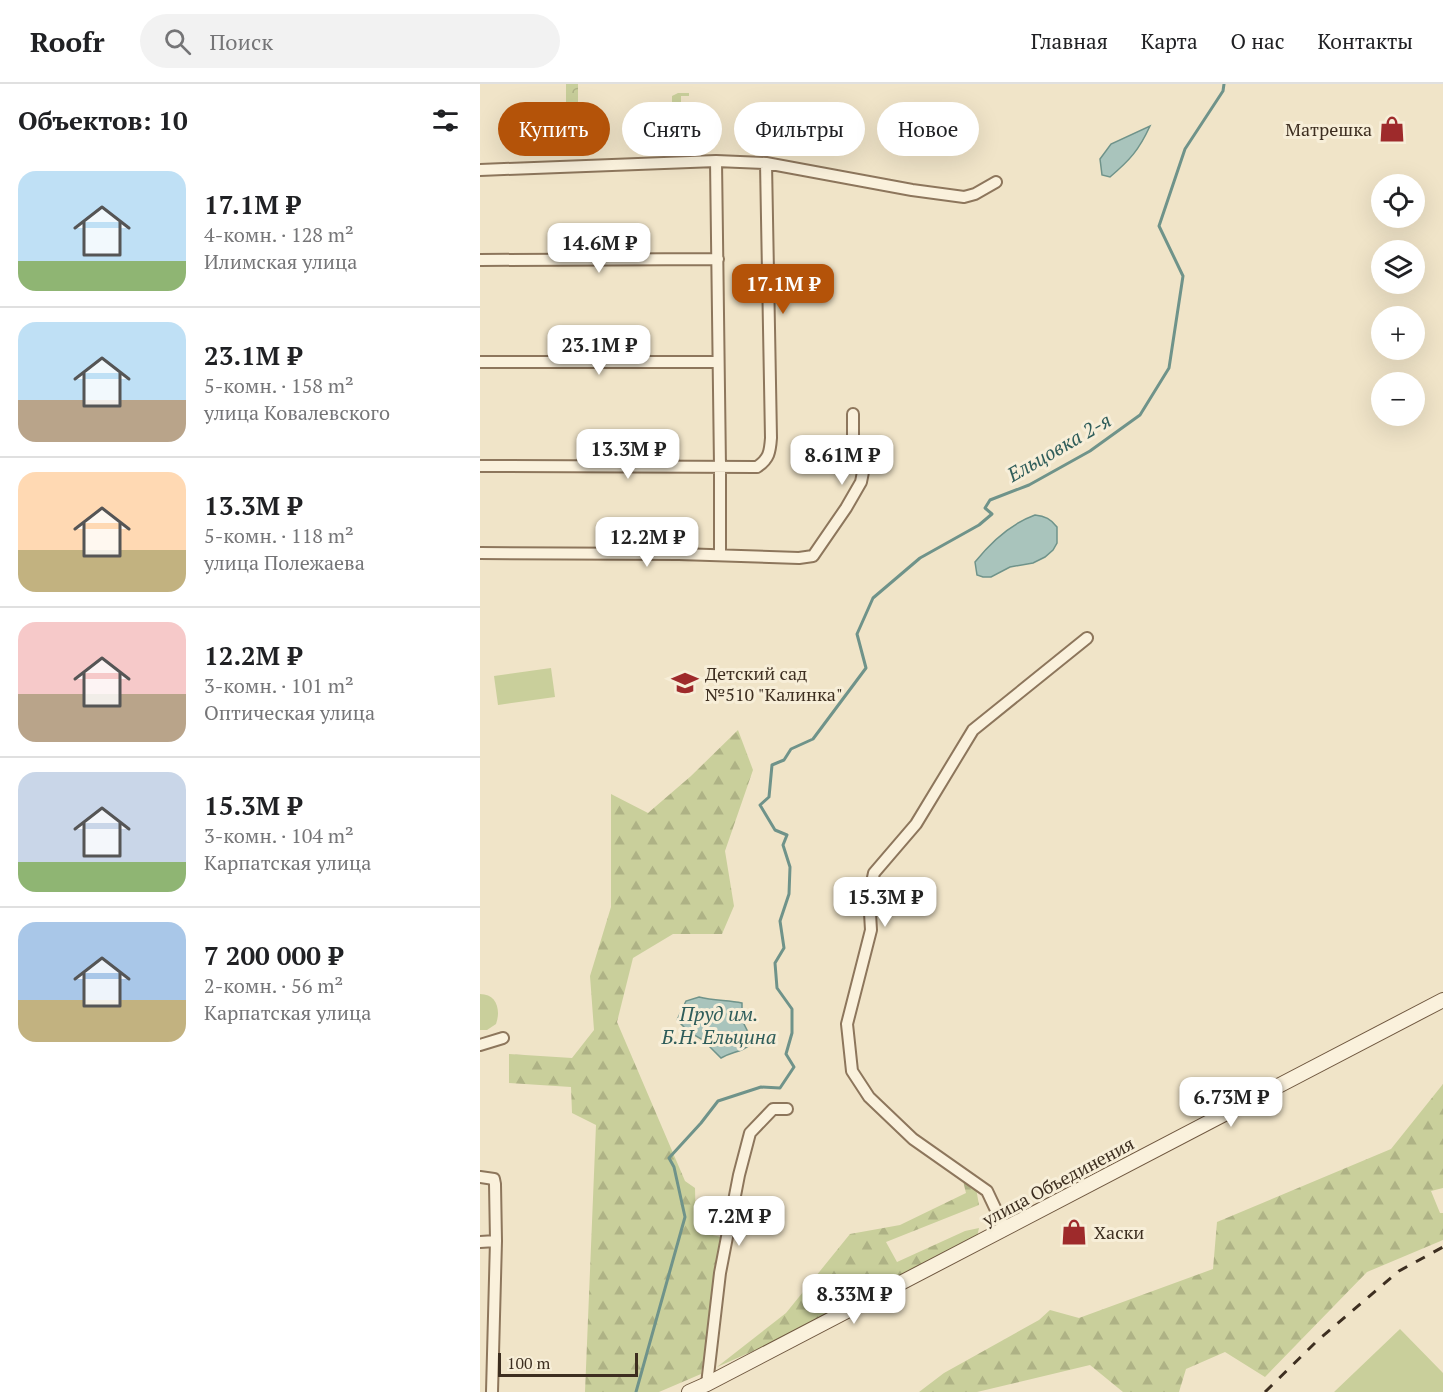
<!DOCTYPE html>
<html lang="ru">
<meta charset="utf-8">
<style>
body{margin:0;font-family:"PT Serif",serif;background:#f2f2f2;color:#202124;height:100vh;display:flex;flex-direction:column;font-size:22px;white-space:nowrap}
*{box-sizing:border-box;margin:0}
p{font-size:20px;color:#757577}
.icon{flex:none;width:33px;height:33px;fill:none;stroke:currentColor;stroke-width:2;stroke-linecap:round;stroke-linejoin:round}
.map{position:relative;flex:1;overflow:hidden}
.panel{display:flex;flex-direction:column;background:#fff;width:480px}
.panel>*{flex:none}
.guide{position:absolute;left:18px;top:18px;width:570px;height:54px;display:flex;gap:12px}
.fabs{position:absolute;left:891px;top:90px;display:grid;gap:12px}
.fabs a{display:grid;place-items:center;width:54px;height:54px;border-radius:50%;background:#fff;box-shadow:0 6px 24px #0002;font-size:30px}
.scale{position:absolute;left:18px;bottom:15px;width:140px;box-sizing:border-box;padding-left:6px;border:3px solid #3d2e20;border-top:0;font-size:16px;line-height:21px;white-space:nowrap;color:#3d2e20;-webkit-text-stroke:4px #f7eed8;paint-order:stroke}
.price{position:absolute;translate:-50% -51px;padding:0 14px;border-radius:12px;background:#fff;color:#222;font-size:20px;line-height:39px;filter:drop-shadow(0 2px 3px #0008)}
.price::after{content:'';position:absolute;left:50%;top:36px;width:18px;height:14px;margin-left:-9px;background:inherit;clip-path:polygon(0 0,100% 0,50% 100%)}
.price.selected{background:#b45309;color:#fff}
ul{padding:0;list-style:none}
li{display:flex;align-items:center;gap:18px;height:150px;padding:0 18px}
li+li{border-top:2px solid #e0e0e0}
li span{display:grid;place-items:center;flex:none;width:168px;height:120px;border-radius:18px;color:#555}
li>.icon{margin-inline-start:auto}
span .icon{width:72px;height:72px;fill:#fffc;stroke-width:1}
li b{font-size:26px}
h2{display:flex;justify-content:space-between;align-items:center;height:72px;padding:0 18px;font-size:26px}
.pill{padding:0 21px;border-radius:27px;background:#fff;box-shadow:0 6px 24px #0002;font-size:21px;line-height:54px}
.pill.selected{background:#b45309;color:#fff}
header{display:flex;align-items:center;gap:36px;box-sizing:border-box;height:84px;padding:0 30px;background:#fff;border-bottom:2px solid #e0e0e0}
header strong{font-size:28px}
nav{display:flex;gap:33px;margin-inline-start:auto;font-size:21px}
.search{width:420px;height:54px;background:#f2f2f2;display:flex;align-items:center;gap:15px;box-sizing:border-box;padding:0 21px;border-radius:33px;color:#757577;font-size:22px}
main{display:flex;flex:1;min-height:0}
.map>svg:first-child{display:block}
.grass{fill:#c9cf9b}
.forest{fill:url(#forest-firs)}
.park{fill:url(#park-crowns)}
.water{fill:#a9c4bc;stroke:#6f938a;stroke-width:1.5}
.lines{fill:none;stroke-linecap:round;stroke-linejoin:round}
.stream{stroke:#6f938a;stroke-width:3}
.minor-casing{stroke:#8d765c;stroke-width:14}
.secondary-casing{stroke:#6f573f;stroke-width:16}
.minor{stroke:#faf1dc;stroke-width:10}
.secondary{stroke:#faf1dc;stroke-width:14}
.rail{stroke:#3d2e20;stroke-width:3;stroke-dasharray:10 10;stroke-linecap:butt}
.labels{text-anchor:middle;dominant-baseline:central;stroke-width:6;stroke-linejoin:round;paint-order:stroke}
.poi-label{font-size:18px;fill:#3d2e20;stroke:#f7eed8;text-anchor:start}
.street-label{font-size:18px;fill:#3d2e20;stroke:#f7eed8}
.water-label{font-size:20px;font-style:italic;fill:#2f5d5a;stroke:#f7eed8}
</style>
<header>
<strong>Roofr</strong>
<div class="search"><svg class="icon" aria-label="search" viewBox="0 0 24 24"><circle cx="10" cy="10" r="6"/><path d="M15 15l6 6"/></svg>Поиск</div>
<nav><a>Главная</a><a>Карта</a><a>О нас</a><a>Контакты</a></nav>
</header>
<main>
<section class="panel">
<h2>Объектов: 10<svg class="icon" aria-label="filters" viewBox="0 0 24 24"><path d="M4 7h16M4 17h16"/><circle cx="9" cy="7" r="2"/><circle cx="15" cy="17" r="2"/></svg></h2>
<ul>
<li><span style="background:linear-gradient(#bfe0f5 75%,#8fb573 0)"><svg class="icon" aria-label="home" viewBox="0 0 24 24"><path d="M3 11l9-7 9 7M6 9v11h12V9"/></svg></span><div><b>17.1M ₽</b><p>4-комн. · 128 m²</p><p>Илимская улица</p></div></li>
<li><span style="background:linear-gradient(#bfe0f5 65%,#b9a48a 0)"><svg class="icon" aria-label="home" viewBox="0 0 24 24"><path d="M3 11l9-7 9 7M6 9v11h12V9"/></svg></span><div><b>23.1M ₽</b><p>5-комн. · 158 m²</p><p>улица Ковалевского</p></div></li>
<li><span style="background:linear-gradient(#ffd9b3 65%,#c2b280 0)"><svg class="icon" aria-label="home" viewBox="0 0 24 24"><path d="M3 11l9-7 9 7M6 9v11h12V9"/></svg></span><div><b>13.3M ₽</b><p>5-комн. · 118 m²</p><p>улица Полежаева</p></div></li>
<li><span style="background:linear-gradient(#f6c9c9 60%,#b9a48a 0)"><svg class="icon" aria-label="home" viewBox="0 0 24 24"><path d="M3 11l9-7 9 7M6 9v11h12V9"/></svg></span><div><b>12.2M ₽</b><p>3-комн. · 101 m²</p><p>Оптическая улица</p></div></li>
<li><span style="background:linear-gradient(#c9d6e8 75%,#8fb573 0)"><svg class="icon" aria-label="home" viewBox="0 0 24 24"><path d="M3 11l9-7 9 7M6 9v11h12V9"/></svg></span><div><b>15.3M ₽</b><p>3-комн. · 104 m²</p><p>Карпатская улица</p></div></li>
<li><span style="background:linear-gradient(#a9c7e8 65%,#c2b280 0)"><svg class="icon" aria-label="home" viewBox="0 0 24 24"><path d="M3 11l9-7 9 7M6 9v11h12V9"/></svg></span><div><b>7 200 000 ₽</b><p>2-комн. · 56 m²</p><p>Карпатская улица</p></div></li>
</ul>
</section>
<div class="map">
<svg width="963" height="1308" viewBox="0 0 963 1308">
<defs>
<pattern id="forest-firs" width="22" height="20" patternUnits="userSpaceOnUse" patternTransform="scale(1.5)"><rect width="22" height="20" fill="#c9cf9b"/><path d="M5 1l3.5 6h-7zM16 11l3.5 6h-7z" fill="#aeb285"/></pattern>
<pattern id="park-crowns" width="20" height="18" patternUnits="userSpaceOnUse" patternTransform="scale(1.5)"><rect width="20" height="18" fill="#c9cf9b"/><path d="M2 6a3 3 0 1 1 6 0M12 15a3 3 0 1 1 6 0" fill="none" stroke="#aeb285"/></pattern>
</defs>
<rect width="100%" height="100%" fill="#f0e4c8"/>
<path class="grass" d="M198,9H209V12H201V34H192V12Z
M71,584L75,613L18,621L14,592Z
M0,910C17,910 21,926 16,940L7,946H0Z
M920,1245L963,1289V1308H854Z"/>
<path class="forest" d="M258,646L273,686L245,767L254,822L242,850H193L153,874L137,938L205,1097L215,1104L216,1147L241,1153L221,1290L179,1308H105L116,1041L92,1029L91,1003L29,999V970L92,974L114,946L110,892L131,823V710L168,729L211,692Z
M963,1000V1104L951,1107L960,1129H963V1156L887,1188L785,1293L745,1268L706,1285L699,1308H643L610,1281L497,1308H439L464,1289L559,1236L570,1226L599,1234L733,1185L737,1138L911,1065Z
M482,1093L496,1104L499,1121L406,1158L417,1178L485,1147L499,1144L497,1153L319,1247L237,1283L306,1229L370,1150L420,1141L486,1109Z"/>
<path class="park" d="M86,0H98V31H86Z"/>
<path class="water" d="M670,42C659,66 650,76 630,93L622,91L620,75L631,60Z
M555,431C565,432 571,435 577,443V459L573,466L565,473L553,479L530,483L511,493H503L497,491L495,478C511,458 530,440 555,431Z
M219,913C234,917 247,916 262,919V936L273,958C262,969 253,967 241,974L223,956L209,948L197,936L206,917Z"/>
<g class="lines">
<path class="stream" d="M156,1308L205,1133L194,1083L189,1074L221,1039L238,1017L281,1003L300,1004L314,983L306,970L312,949V925L297,904L295,879L304,864L300,837L309,810L310,783L303,761L307,751L295,746L280,721L289,713L292,681L304,676L311,665L333,655L386,584L377,550L393,514L440,474L499,441L512,430L505,424L510,416L549,401L610,367L660,331L689,284L703,192L679,142L705,65L743,7L744,0"/>
<g class="minor-casing">
<path id="minor" d="M236,77L240,382V471
M0,86L236,77L286,79L432,106L484,113L495,110L516,98
M0,176L238,175
M0,278H237
M0,382L277,383C289,375 290,368 291,354L286,79
M0,469L199,470L319,474L333,472L366,424L381,398L383,388L373,367V330
M0,961L23,954
M0,1093L14,1095L15,1100L16,1157L12,1308
M525,1145L507,1107L433,1055L389,1013L372,987L367,940L391,846L389,812L394,789L436,740L493,646L607,554
M0,1158L16,1157
M227,1300L240,1189L259,1091L270,1049L293,1025H307"/>
</g>
<g class="secondary-casing">
<path id="secondary" d="M209,1308L227,1300L963,916"/>
</g>
<use href="#minor" class="minor"/>
<use href="#secondary" class="secondary"/>
<path class="rail" d="M785,1308L838,1256L919,1187L963,1163"/>
</g>
<defs>
<g id="shop-bare" transform="scale(2.07)"><path d="M-5-2.5h2.3a2.7 3.5 0 0 1 5.4 0H5L5.5 6h-11ZM-1.5-2.5h3a1.5 2.3 0 0 0-3 0Z" fill="#9e2a2b" stroke="#f7eed8" stroke-width="2.5" paint-order="stroke"/></g>
<g id="school-bare" transform="scale(2.07)"><path d="M0-5L7-2L0 1L-7-2ZM-4 1L0 2.5L4 1V4Q0 6-4 4Z" fill="#9e2a2b" stroke="#f7eed8" stroke-width="2.5" paint-order="stroke"/></g>
</defs>
<g fill-rule="evenodd">
<use href="#shop-bare" x="912" y="45"/>
<use href="#school-bare" x="205" y="599"/>
<use href="#shop-bare" x="594" y="1148"/>
</g>
<g class="labels">
<g class="poi-label">
<text x="892" y="45" text-anchor="end">Матрешка</text>
<text x="225" y="589">Детский сад<tspan x="225" dy="21">№510 "Калинка"</tspan></text>
<text x="614" y="1148">Хаски</text>
</g>
<g class="street-label">
<text transform="translate(578 1097) rotate(-28)">улица Объединения</text>
</g>
<g class="water-label">
<text transform="translate(579 363) rotate(-30)">Ельцовка 2-я</text>
<text x="239" y="929">Пруд им.<tspan x="239" dy="23">Б.Н. Ельцина</tspan></text>
</g>
</g>
</svg>
<div class="fabs">
<a><svg class="icon" aria-label="locate" viewBox="0 0 24 24"><circle cx="12" cy="12" r="6"/><path d="M12 2v4M12 18v4M2 12h4M18 12h4"/></svg></a>
<a><svg class="icon" aria-label="layers" viewBox="0 0 24 24"><path d="M12 4l9 5-9 5-9-5zM3 14l9 5 9-5"/></svg></a>
<a>+</a>
<a>−</a>
</div>
<div class="scale">100 m</div>
<b class="price" style="left:119px;top:190px">14.6M ₽</b>
<b class="price selected" style="left:303px;top:231px">17.1M ₽</b>
<b class="price" style="left:119px;top:292px">23.1M ₽</b>
<b class="price" style="left:148px;top:396px">13.3M ₽</b>
<b class="price" style="left:362px;top:402px">8.61M ₽</b>
<b class="price" style="left:167px;top:484px">12.2M ₽</b>
<b class="price" style="left:405px;top:844px">15.3M ₽</b>
<b class="price" style="left:751px;top:1044px">6.73M ₽</b>
<b class="price" style="left:259px;top:1163px">7.2M ₽</b>
<b class="price" style="left:374px;top:1241px">8.33M ₽</b>
<div class="guide">
<a class="pill selected">Купить</a>
<a class="pill">Снять</a>
<a class="pill">Фильтры</a>
<a class="pill">Новое</a>
</div>
</div>
</main>
